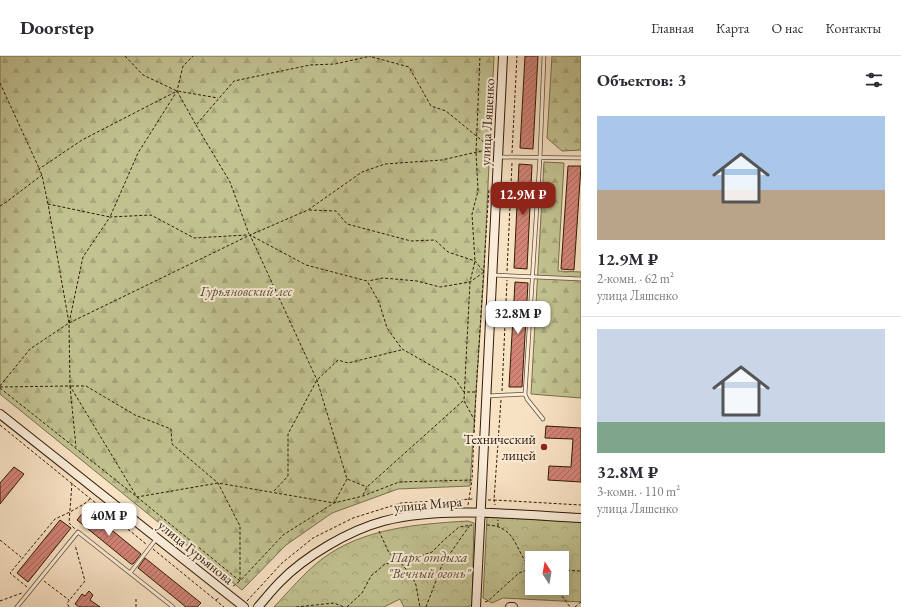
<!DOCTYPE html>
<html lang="ru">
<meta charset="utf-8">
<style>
body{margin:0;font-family:"EB Garamond",serif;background:#f2f2f3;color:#2b2b33;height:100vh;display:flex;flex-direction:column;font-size:15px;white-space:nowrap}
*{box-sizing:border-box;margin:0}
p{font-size:13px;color:#7c7c81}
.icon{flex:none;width:22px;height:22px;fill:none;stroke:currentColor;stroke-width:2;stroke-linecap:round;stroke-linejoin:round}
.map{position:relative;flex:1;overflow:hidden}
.drawer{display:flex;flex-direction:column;background:#fff;width:320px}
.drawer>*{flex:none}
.needle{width:26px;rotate:349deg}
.fabs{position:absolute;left:525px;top:495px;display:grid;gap:8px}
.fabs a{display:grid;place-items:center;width:44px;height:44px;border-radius:0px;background:#fff;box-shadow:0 2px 10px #0003;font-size:20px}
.price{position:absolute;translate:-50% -34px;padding:0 9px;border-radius:8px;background:#fff;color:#222;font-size:13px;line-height:26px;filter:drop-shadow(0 1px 2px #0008)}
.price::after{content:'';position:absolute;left:50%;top:24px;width:12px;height:9px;margin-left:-6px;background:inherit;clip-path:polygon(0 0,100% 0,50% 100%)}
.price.selected{background:#8f2418;color:#fff}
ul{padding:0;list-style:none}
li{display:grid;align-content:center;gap:8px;height:212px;padding:0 16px}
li+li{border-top:1px solid #e1e1e2}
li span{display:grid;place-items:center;height:124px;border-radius:0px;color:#555}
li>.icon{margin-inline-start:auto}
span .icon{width:72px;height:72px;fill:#fffc;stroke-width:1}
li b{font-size:17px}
h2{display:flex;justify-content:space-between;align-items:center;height:48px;padding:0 16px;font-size:17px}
header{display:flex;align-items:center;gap:24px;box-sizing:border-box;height:56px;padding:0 20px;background:#fff;border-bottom:1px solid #e1e1e2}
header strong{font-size:19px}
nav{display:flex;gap:22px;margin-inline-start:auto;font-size:14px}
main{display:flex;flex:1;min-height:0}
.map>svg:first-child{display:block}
.forest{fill:url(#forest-firs);stroke:#796f4c}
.park{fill:url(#park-crowns);stroke:#796f4c;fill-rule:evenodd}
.building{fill:url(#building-hatch);stroke:#301c06}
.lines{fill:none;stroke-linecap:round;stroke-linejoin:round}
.lane-casing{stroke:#624e36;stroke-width:4.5}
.secondary-casing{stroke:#301c06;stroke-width:10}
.path{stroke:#301c06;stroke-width:1;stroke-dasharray:3 2;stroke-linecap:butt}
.lane{stroke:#faecd9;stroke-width:3}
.secondary{stroke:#faecd9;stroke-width:8}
.poi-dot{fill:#8f2418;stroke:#faecd9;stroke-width:1.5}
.labels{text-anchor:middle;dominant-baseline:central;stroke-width:4;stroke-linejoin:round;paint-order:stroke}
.street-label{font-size:14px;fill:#301c06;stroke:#faecd9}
.park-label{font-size:14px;font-style:italic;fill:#5c4e30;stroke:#faecd9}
.poi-label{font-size:14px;fill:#301c06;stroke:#faecd9;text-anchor:end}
</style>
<header>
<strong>Doorstep</strong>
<nav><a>Главная</a><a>Карта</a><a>О нас</a><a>Контакты</a></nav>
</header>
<main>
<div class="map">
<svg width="581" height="551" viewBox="0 0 581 551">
<defs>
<pattern id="forest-firs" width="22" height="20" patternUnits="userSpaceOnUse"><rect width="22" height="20" fill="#c2c291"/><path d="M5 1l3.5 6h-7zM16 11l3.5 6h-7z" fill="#a7a67c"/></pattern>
<pattern id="park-crowns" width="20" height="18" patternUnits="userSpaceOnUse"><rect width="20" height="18" fill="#c2c291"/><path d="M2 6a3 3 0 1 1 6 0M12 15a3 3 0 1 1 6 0" fill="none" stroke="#a7a67c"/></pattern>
<pattern id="building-hatch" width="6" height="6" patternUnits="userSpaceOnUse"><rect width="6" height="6" fill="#d28477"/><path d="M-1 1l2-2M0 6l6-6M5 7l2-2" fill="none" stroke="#ab6b60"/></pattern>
</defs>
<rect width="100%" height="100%" fill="#f8e2c4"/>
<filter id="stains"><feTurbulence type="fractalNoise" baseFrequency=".005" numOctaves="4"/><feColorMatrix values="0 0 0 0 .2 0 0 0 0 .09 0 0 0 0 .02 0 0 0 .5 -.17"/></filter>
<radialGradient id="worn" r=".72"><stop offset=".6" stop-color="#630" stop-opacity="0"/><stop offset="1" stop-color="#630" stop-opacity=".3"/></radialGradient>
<path class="forest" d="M0,0H494L484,216L470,430L398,433L332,457L286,489L242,534L0,338Z
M552,0H581V94L562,95L547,82Z
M544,106L564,107L558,215L581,216V342L531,338Z"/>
<path class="park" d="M487,461L581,466V546L503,542L492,547L483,542ZM532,502H562V532H532Z
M468,465L474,467L472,549L467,551H404L400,543L384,551H274C289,535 304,517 322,503C363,472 418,468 468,465Z"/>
<path class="building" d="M525,0H538L533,93L520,92Z
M519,108L532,109L527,213L514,212Z
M568,110H581L574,214L561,213Z
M515,226L528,227L522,331H509Z
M546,370L581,372V426L548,424L549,410L571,411L573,383L545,382Z
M14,411L24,418L0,448V427Z
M86,453L141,498L133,508H131L77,464Z
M60,464L71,472L28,526L17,517Z
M145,502L201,547L197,551H186L138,512Z
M89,535L93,539L90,544L100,551H79L75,548L82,538L85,540Z"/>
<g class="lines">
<g class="lane-casing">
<path id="lane" d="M498,101L581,102
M492,219L581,223
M488,340L525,338
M543,363L527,343L525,338L540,101L544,0
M130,517L157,482
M17,551L78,476L173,551"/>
</g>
<g class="secondary-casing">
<path id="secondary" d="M0,358L244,551
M258,551C265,543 272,534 280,526C305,500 350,474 384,465C443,450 520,459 581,462
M476,551L503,0
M510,551H513"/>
</g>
<path class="path" d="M125,0L143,19L177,35L218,42
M372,1L409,11L431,50L446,55L491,92
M0,27L39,112
M177,35L196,69L234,25L310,9L335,8L371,0
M196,69L230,126L249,178
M512,97L517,0
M48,148L42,119L39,113L82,84L177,35
M0,150L5,147L42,119
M309,154L336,155L347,168L411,185L435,184L448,196L475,205L484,216L470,226L440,231L417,225L383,222L368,225
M507,215L512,107
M69,267L83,201L110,161L151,159L194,182L247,179
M0,330L30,293L69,267L48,148L110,161L138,97L177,35L183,10L193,0
M71,330H86L135,359L171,373L172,388L218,427L240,470V525L232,531
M0,331L70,330L76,391
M0,332L137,441L240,525L283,479L334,447L363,440L399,426L472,424L476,336L489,132
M502,335L507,224
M475,336H464L455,323L402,293L387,272L379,246L367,225L306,209L250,179L308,154L362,116L385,108L442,104L490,93
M501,344L494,444L581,449
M464,345L475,365
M0,369L146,488
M347,423L334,447L218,427L137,441L70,330L69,267L250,179L317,324L347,423L367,431
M72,427L69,467L75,473
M274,435L288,420V378L317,324L338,304L348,307L401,294
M363,439L367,431L464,344L470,226L475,205L472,158L478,135L476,96L480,0
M488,444H494L495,449
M468,449L472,424
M487,469C518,470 514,496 532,513
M498,470V464
M379,475L389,497L399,505L412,520L416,529L420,551
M0,484L21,501
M153,493L224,551
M562,514L581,515
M44,525L69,544
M27,531L10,517L55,463L70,456L84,448L91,442
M556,532L570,551
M136,543V551
M216,544L220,541
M0,545L22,537
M247,545L282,507L313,482L353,462L401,447L473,443
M485,546L488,545L519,517L532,512
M69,551L67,547L85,525L75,489
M296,551L334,547L344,551
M347,551L362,537L371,520L385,508L412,503L432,496L444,484L459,471L472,469
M426,551L442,509L470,469
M575,551L581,546"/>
<use href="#lane" class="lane"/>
<use href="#secondary" class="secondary"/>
</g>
<circle class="poi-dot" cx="544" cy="391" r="4"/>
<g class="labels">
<g class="street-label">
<text transform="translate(487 66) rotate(-87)">улица Ляшенко</text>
<text transform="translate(428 448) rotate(-5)">улица Мира</text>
<text transform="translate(196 496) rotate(39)">улица Гурьянова</text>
</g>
<g class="park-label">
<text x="246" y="235">Гурьяновский лес</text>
<text x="429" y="501">Парк отдыха<tspan x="429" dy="16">"Вечный огонь"</tspan></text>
</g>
<g class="poi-label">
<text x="536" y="383">Технический<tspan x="536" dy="16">лицей</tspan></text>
</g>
</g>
<rect width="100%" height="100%" filter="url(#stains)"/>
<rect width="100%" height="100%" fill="url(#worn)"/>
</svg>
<div class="fabs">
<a><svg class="needle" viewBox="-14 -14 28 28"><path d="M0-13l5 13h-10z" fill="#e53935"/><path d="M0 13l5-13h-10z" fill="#7c7c81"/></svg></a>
</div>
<b class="price selected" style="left:523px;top:160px">12.9M ₽</b>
<b class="price" style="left:518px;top:279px">32.8M ₽</b>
<b class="price" style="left:109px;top:481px">40M ₽</b>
</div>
<section class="drawer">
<h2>Объектов: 3<svg class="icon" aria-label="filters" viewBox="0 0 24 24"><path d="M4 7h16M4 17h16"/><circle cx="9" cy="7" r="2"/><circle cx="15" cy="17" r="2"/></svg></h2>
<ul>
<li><span style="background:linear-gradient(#a9c7e8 60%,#b9a48a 0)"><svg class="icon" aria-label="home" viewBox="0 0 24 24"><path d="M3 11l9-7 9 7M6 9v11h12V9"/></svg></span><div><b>12.9M ₽</b><p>2-комн. · 62 m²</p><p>улица Ляшенко</p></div></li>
<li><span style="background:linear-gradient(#c9d6e8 75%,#7fa58c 0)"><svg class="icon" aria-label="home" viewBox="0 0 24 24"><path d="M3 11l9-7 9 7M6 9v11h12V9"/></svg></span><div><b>32.8M ₽</b><p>3-комн. · 110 m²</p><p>улица Ляшенко</p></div></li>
</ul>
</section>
</main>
